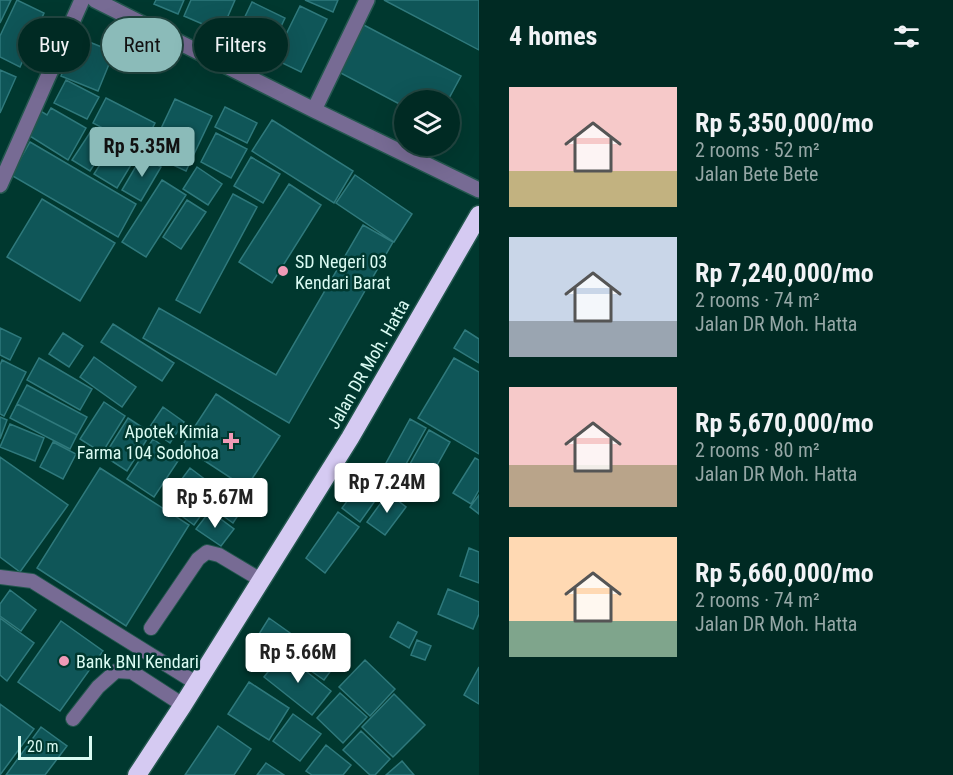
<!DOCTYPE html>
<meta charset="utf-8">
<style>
body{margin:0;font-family:"Roboto Condensed",sans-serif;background:#0e3630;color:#f1f3f6;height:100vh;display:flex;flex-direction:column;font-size:22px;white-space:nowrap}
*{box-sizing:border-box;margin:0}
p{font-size:20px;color:#95a7a6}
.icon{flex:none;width:33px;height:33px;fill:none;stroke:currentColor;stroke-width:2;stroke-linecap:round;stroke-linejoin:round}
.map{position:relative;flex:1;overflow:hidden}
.panel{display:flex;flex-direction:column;background:#002a23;width:474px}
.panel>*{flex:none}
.banner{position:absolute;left:18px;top:18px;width:370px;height:54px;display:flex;gap:12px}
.tools{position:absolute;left:394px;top:90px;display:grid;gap:12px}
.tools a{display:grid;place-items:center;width:66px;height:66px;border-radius:50%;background:#002a23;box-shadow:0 6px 24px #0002,0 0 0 2px #224641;font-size:30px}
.scale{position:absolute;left:18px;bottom:15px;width:74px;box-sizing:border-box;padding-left:6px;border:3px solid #dafbf3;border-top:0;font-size:16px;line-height:21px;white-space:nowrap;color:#dafbf3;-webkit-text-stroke:4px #00382f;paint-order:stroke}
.price{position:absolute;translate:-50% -51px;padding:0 14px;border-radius:6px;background:#fff;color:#222;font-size:20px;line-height:39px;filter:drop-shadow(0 2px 3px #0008)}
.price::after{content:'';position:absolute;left:50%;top:36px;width:18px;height:14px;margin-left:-9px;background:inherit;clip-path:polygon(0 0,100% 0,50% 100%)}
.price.selected{background:#8bbbb9;color:#111}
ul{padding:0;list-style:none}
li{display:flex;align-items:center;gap:18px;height:150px;padding:0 30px}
li span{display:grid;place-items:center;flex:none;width:168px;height:120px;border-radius:0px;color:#555}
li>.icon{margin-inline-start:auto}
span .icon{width:72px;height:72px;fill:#fffc;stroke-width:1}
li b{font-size:26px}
h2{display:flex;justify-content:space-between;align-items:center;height:72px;padding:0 30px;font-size:26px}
.tag{padding:0 21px;border-radius:27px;background:#002a23;box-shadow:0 6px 24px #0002,0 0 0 2px #224641;font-size:21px;line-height:54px}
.tag.selected{background:#8bbbb9;color:#111}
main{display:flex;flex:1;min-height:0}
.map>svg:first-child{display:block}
.building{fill:#0f5658;stroke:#2f797c;stroke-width:1.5}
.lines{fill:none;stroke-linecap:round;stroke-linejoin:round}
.lane-casing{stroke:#23574e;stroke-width:16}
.street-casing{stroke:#23574e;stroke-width:18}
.highway-casing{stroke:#23574e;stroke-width:21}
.lane{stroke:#776b94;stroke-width:14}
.street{stroke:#776b94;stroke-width:15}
.highway{stroke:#d5caf2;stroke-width:18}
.poi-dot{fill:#f09ab7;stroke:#00382f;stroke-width:2}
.labels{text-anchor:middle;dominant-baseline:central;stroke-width:5;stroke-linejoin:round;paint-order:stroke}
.poi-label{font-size:18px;fill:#dafbf3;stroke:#00382f;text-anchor:start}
.street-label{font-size:18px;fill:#dafbf3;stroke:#00382f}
</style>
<main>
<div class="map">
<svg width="479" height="775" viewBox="0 0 479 775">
<rect width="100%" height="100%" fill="#00382f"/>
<path class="building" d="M0,0H11L0,23Z
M17,0L44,13L20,67L0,57V36Z
M156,0H184L178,14L154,4Z
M191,0H235L221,32L184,16Z
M305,0H338L333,12Z
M384,0H479V50Z
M252,2L285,18L264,62L231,46Z
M300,6L327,19L301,72L274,59Z
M360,23L461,76L448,100H405V107L335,70Z
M77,37L114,52L98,91L61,76Z
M0,70L16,77L0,113Z
M66,80L99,97L87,119L54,103Z
M106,98L155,123L142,149L93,123Z
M175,99L212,116L186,171L149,154Z
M225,107L257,123L247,143L215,127Z
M51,108L86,128L68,160L25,133L39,110L47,115Z
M272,120L353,171L334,203L252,151Z
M93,128L110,140L90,171L72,160Z
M216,133L247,149L231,178L201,162Z
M115,141L137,155L117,188L94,174Z
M30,142L136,204L118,237L11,175Z
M142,156L161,167L141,201L122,190Z
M251,157L280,174L263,203L234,186Z
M197,167L222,184L208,205L183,189Z
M355,175L412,214L394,242L336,203Z
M162,180L186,195L146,257L122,242Z
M289,184L321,205L272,283L239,262Z
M233,194L257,207L200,313L176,300Z
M42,199L115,243L80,301L7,257Z
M187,200L206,212L181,249L163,237Z
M363,225L393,242L289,423L143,338L159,308L276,375Z
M113,324L174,363L162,381L101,342Z
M0,328L21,338L10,360L0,355Z
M465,330L479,339V363L454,348Z
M63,333L83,346L69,367L49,354Z
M94,357L136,387L122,407L80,377Z
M39,358L92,389L80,410L27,380Z
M454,358L479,372V454L418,418Z
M2,360L26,372L4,416L0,414V365Z
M27,385L87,417L77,435L17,404Z
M216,394L280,436L246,488L182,446Z
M104,402L125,416L102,453L80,439Z
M17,404L77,435L70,449L10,418Z
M163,407L184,422L170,443L149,428Z
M0,417L7,420L0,439Z
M128,418L151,433L127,471L104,456Z
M410,419L426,428L401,473L385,465Z
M10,424L44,438L35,461L0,447Z
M429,430L450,442L426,485L405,473Z
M153,439L180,458L154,497L127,479Z
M53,442L76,454L63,479L40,467Z
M0,457L68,505L20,572L0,557Z
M475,458L479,460V490L471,504L453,493Z
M100,468L189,525L126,626L37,568Z
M190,468L219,490L194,525L164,503Z
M359,485L377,498L360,522L342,508Z
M221,493L243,508L233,523L211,507Z
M388,493L406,507L385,535L367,522Z
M479,495V514L470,507Z
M210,511L234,529L221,546L196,529Z
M338,512L359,527L325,573L306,558Z
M469,548L479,552V583L460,576Z
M448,589L479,602V614L473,629L438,614Z
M10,590L36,610L21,631L0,616V604Z
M0,618L34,643L7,681L0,675Z
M269,618L335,665L324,680L259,634Z
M61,621L103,651L60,711L18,682Z
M398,622L417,632L409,648L390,637Z
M417,640L431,646L425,660L411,655Z
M283,653L331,691L312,715L264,677Z
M365,660L395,689L370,716L339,687Z
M479,667V704L464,695Z
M249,682L289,708L269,740L228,714Z
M340,693L367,717L343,743L317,718Z
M394,694L425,725L393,757L362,727Z
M0,704L34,729L0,775Z
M293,714L321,734L300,761L273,741Z
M218,726L251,749L234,775H185Z
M41,727L67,746L45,775H6Z
M361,731L390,759L375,775H370L343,750Z
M326,745L351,765L343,775H312L306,771Z
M402,761L414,775H386Z
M266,763L284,775H257Z"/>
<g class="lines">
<g class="lane-casing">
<path id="lane" d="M0,577L32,581L196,683
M151,628L198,559L207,552L219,555L261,580
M73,719L98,687L116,671L132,672L183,705"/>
</g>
<g class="street-casing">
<path id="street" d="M95,0L314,110L479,190
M314,110L367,0
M0,185L82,0"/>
</g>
<g class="highway-casing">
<path id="highway" d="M137,775L183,705L350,438L479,215"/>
</g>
<use href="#lane" class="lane"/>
<use href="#street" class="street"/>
<use href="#highway" class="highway"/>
</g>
<g class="poi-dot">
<circle cx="283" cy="271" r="6"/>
<path d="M228 432h6v6h6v6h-6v6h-6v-6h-6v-6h6z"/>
<circle cx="64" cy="661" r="6"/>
</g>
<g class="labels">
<g class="poi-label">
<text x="295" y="261">SD Negeri 03<tspan x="295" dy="21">Kendari Barat</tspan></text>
<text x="219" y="431" text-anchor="end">Apotek Kimia<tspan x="219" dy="21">Farma 104 Sodohoa</tspan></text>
<text x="76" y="661">Bank BNI Kendari</text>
</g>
<g class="street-label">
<text transform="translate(368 364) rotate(-60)">Jalan DR Moh. Hatta</text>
</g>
</g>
</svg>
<div class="tools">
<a><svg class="icon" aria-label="layers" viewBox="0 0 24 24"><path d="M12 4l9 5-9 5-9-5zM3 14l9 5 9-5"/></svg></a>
</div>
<div class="scale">20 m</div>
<b class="price selected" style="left:142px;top:178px">Rp 5.35M</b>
<b class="price" style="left:387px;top:514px">Rp 7.24M</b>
<b class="price" style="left:215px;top:529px">Rp 5.67M</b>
<b class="price" style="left:298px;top:684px">Rp 5.66M</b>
<div class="banner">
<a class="tag">Buy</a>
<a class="tag selected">Rent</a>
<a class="tag">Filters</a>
</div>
</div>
<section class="panel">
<h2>4 homes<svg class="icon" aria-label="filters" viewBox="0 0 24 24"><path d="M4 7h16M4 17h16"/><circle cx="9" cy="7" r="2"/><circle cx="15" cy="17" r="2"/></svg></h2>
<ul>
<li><span style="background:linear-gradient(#f6c9c9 70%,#c2b280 0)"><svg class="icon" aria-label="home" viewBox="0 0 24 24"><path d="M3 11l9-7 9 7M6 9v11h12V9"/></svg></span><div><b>Rp 5,350,000/mo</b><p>2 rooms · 52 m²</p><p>Jalan Bete Bete</p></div></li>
<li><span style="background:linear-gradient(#c9d6e8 70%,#9aa5b1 0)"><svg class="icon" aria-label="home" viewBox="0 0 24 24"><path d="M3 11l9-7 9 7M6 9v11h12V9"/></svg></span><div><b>Rp 7,240,000/mo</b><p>2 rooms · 74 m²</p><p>Jalan DR Moh. Hatta</p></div></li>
<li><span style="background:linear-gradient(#f6c9c9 65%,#b9a48a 0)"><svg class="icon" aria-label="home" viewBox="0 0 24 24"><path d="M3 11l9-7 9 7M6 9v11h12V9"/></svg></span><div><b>Rp 5,670,000/mo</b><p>2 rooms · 80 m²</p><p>Jalan DR Moh. Hatta</p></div></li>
<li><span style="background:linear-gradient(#ffd9b3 70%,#7fa58c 0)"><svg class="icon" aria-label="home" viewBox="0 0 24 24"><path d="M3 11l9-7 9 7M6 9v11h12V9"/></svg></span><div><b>Rp 5,660,000/mo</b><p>2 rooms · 74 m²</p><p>Jalan DR Moh. Hatta</p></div></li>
</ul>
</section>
</main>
